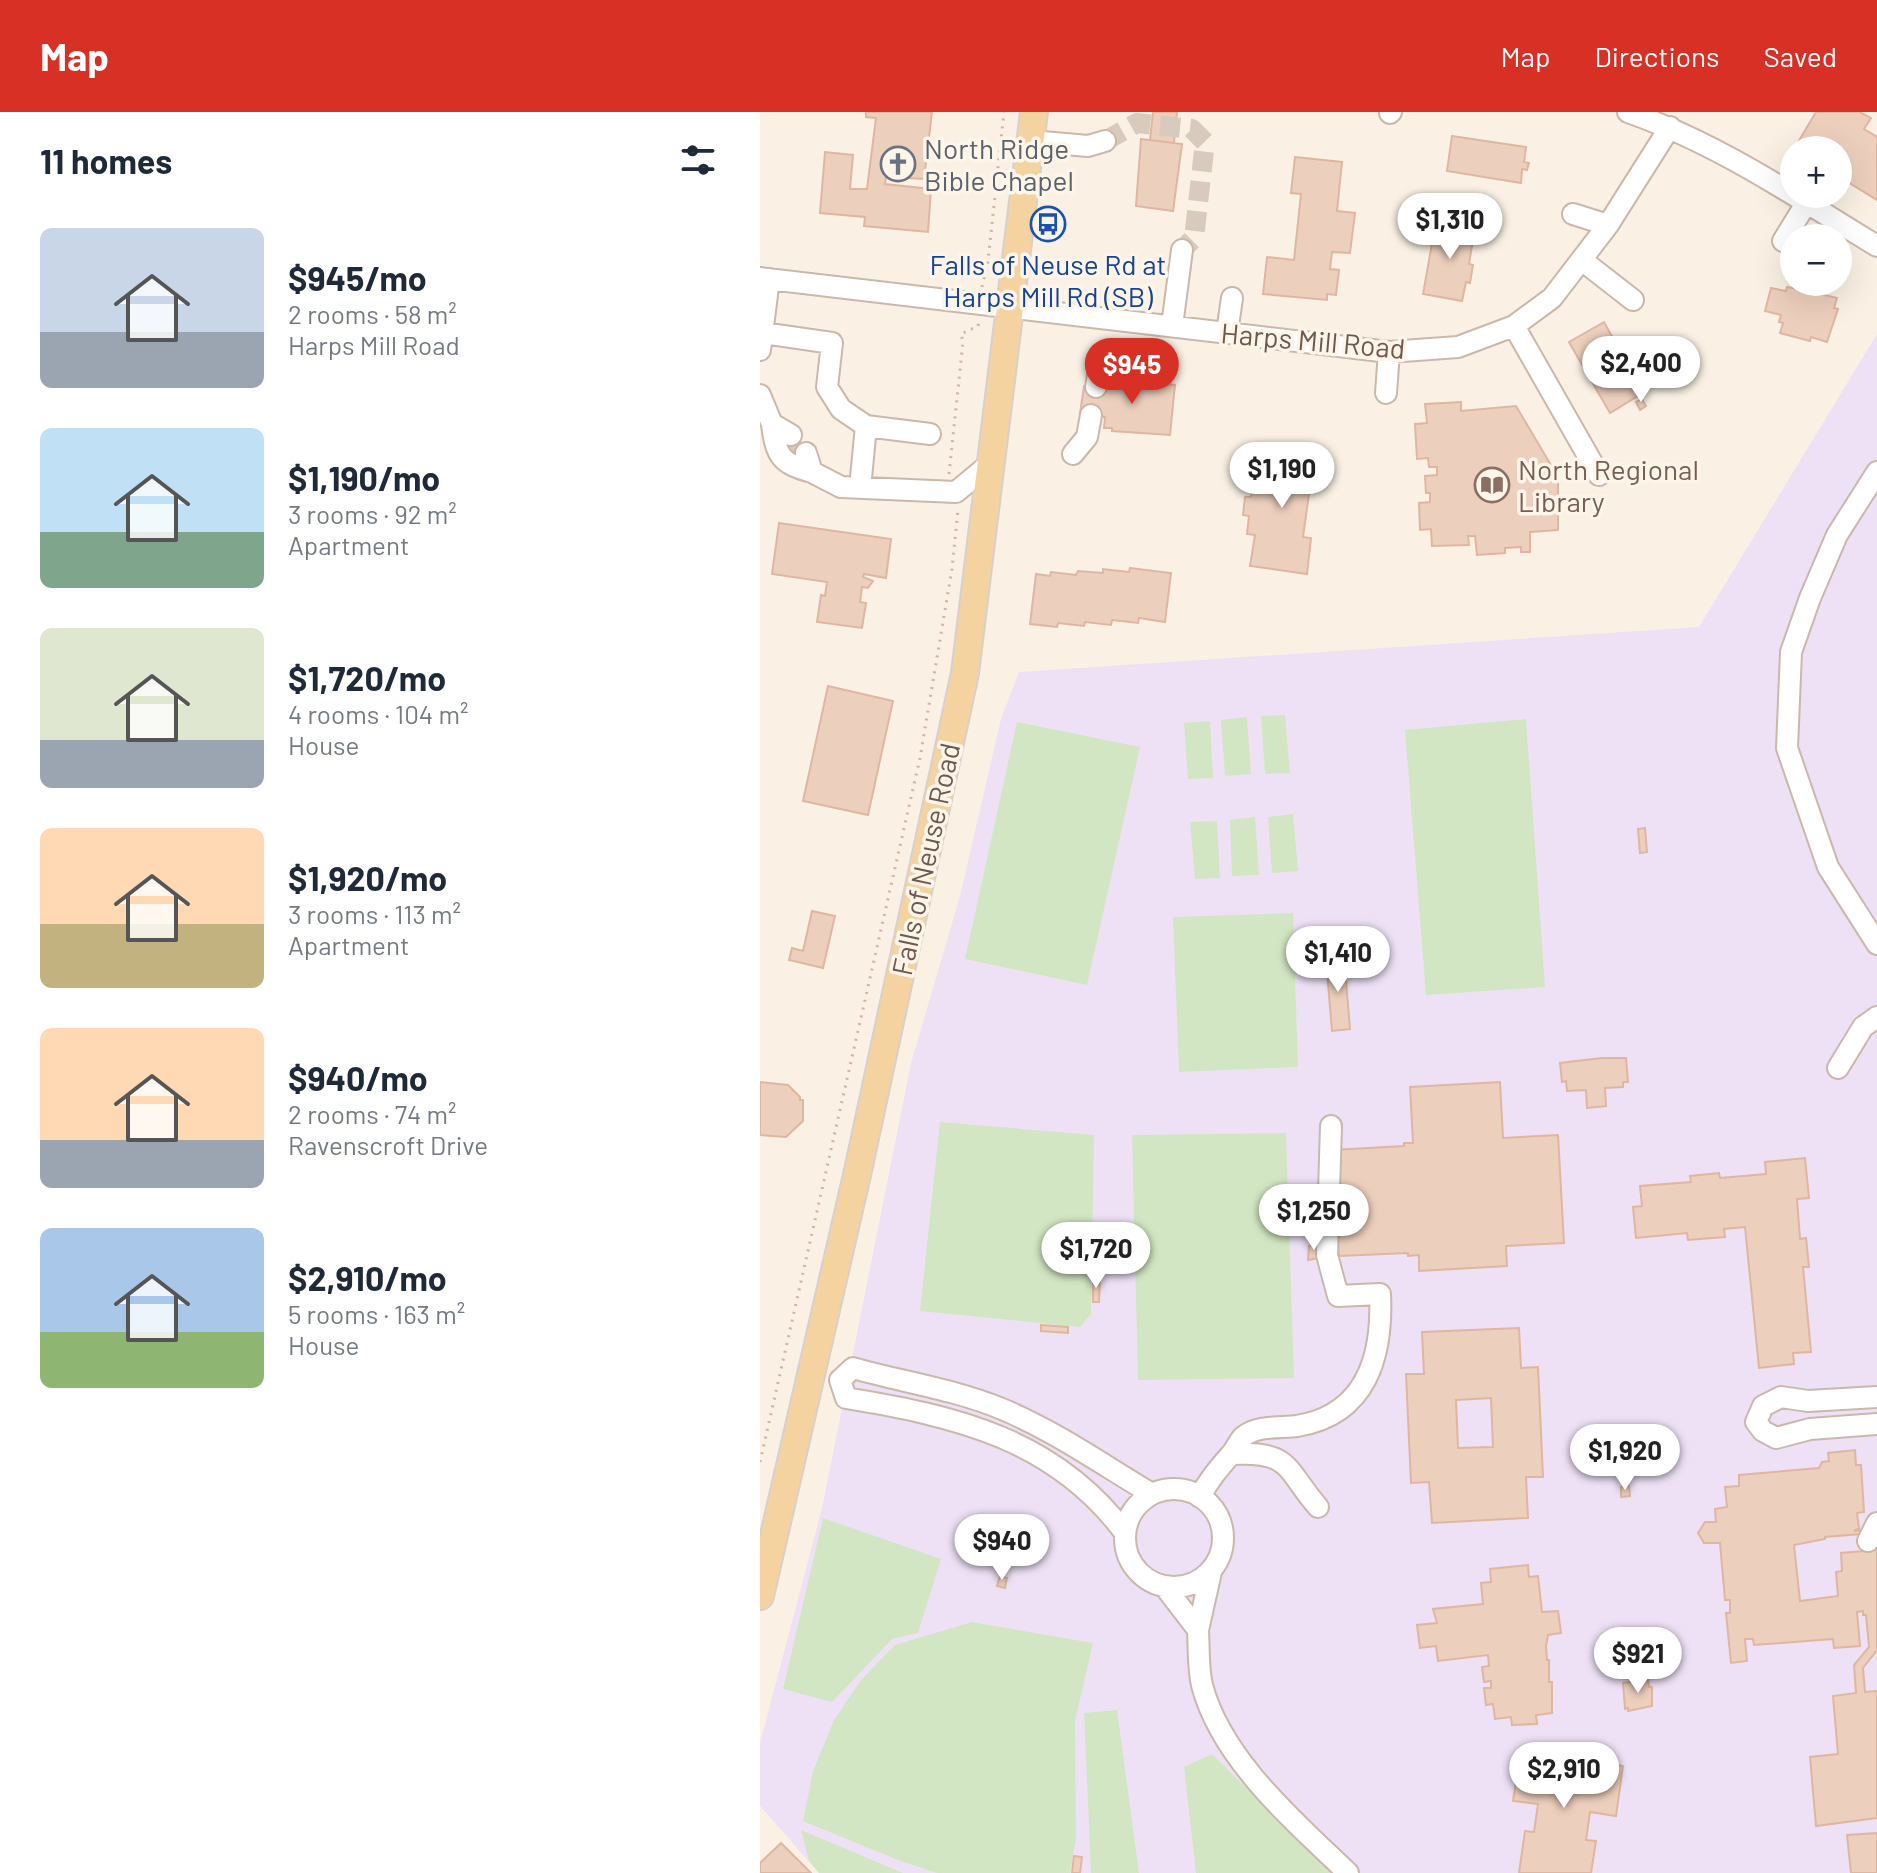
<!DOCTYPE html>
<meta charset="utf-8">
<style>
body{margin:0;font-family:Barlow,sans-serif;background:#f6f6f7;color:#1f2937;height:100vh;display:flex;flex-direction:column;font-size:30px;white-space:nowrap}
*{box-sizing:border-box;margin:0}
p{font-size:26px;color:#747a83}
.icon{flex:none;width:44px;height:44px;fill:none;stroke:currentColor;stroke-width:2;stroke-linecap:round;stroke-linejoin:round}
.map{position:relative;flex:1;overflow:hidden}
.sheet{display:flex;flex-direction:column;background:#fff;width:760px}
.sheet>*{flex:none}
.tools{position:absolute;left:1020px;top:24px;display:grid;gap:16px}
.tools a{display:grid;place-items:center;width:72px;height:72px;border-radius:50%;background:#fff;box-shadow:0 8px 32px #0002;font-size:40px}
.price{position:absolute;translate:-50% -68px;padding:0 18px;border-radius:28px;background:#fff;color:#222;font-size:26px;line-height:52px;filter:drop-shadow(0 2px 4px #0008)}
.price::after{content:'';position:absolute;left:50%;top:48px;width:24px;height:18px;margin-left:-12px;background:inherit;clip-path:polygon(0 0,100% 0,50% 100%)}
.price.active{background:#d93025;color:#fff}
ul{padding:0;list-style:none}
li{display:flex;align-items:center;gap:24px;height:200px;padding:0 40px}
li span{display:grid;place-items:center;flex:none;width:224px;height:160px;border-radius:12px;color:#555}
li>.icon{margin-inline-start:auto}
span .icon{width:96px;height:96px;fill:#fffc;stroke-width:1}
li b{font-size:34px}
h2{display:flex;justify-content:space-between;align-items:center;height:96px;padding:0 40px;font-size:34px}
header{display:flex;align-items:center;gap:48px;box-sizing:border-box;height:112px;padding:0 40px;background:#d93025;color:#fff}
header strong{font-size:38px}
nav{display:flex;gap:44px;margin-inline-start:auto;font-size:28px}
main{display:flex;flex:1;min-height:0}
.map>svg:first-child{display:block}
.education{fill:#eee1f6}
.green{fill:#d3e6c3}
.building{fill:#edcfbd;stroke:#dfb69f;stroke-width:2;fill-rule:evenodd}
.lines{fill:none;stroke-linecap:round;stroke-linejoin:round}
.minor-tunnel{stroke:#d8cbbe;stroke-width:20;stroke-dasharray:20 10;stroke-linecap:butt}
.minor-casing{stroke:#cab8ab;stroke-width:24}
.major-casing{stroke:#d7d0cd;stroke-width:30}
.path{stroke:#d2b3a1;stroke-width:3;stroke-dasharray:2 6;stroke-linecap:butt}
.minor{stroke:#fff;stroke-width:20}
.major{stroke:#f4d3a1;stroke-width:26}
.labels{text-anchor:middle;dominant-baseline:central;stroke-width:7;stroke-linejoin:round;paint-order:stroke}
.worship-label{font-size:28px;fill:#5b616d;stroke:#fdf5e9;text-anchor:start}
.transit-label{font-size:28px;fill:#164399;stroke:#fdf5e9}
.street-label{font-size:28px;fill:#70584c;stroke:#fdf5e9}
.education-label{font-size:28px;fill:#785e54;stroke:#fdf5e9;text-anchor:start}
</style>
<header>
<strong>Map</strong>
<nav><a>Map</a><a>Directions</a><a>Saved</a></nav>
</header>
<main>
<section class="sheet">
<h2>11 homes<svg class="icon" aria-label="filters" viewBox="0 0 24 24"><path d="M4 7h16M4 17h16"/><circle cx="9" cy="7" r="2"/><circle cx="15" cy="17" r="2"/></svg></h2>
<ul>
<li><span style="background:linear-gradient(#c9d6e8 65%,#9aa5b1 0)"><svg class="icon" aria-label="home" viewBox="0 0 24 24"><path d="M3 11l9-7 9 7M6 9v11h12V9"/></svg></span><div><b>$945/mo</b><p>2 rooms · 58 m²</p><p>Harps Mill Road</p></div></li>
<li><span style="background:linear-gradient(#bfe0f5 65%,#7fa58c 0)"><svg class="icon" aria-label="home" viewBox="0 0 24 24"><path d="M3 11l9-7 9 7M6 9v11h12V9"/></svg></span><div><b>$1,190/mo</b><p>3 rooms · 92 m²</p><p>Apartment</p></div></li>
<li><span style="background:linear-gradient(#dfe7d0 70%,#9aa5b1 0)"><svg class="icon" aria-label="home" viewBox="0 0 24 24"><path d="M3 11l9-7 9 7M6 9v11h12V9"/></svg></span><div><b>$1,720/mo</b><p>4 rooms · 104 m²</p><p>House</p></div></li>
<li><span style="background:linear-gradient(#ffd9b3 60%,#c2b280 0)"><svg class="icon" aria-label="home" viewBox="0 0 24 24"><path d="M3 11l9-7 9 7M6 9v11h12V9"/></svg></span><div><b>$1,920/mo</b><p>3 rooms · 113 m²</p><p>Apartment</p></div></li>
<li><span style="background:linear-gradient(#ffd9b3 70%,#9aa5b1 0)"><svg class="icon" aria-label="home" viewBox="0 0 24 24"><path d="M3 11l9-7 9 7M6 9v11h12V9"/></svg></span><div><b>$940/mo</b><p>2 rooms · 74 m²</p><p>Ravenscroft Drive</p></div></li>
<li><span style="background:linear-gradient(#a9c7e8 65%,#8fb573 0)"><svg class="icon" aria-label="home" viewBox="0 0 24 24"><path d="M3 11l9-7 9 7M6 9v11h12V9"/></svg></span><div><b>$2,910/mo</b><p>5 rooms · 163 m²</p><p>House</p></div></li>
</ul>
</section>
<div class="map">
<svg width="1117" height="1761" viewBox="0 0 1117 1761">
<rect width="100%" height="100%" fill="#faf1e4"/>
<path class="education" d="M1117,222V1761H59L0,1694V1631L62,1396L151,951L200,784L241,607L259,560L939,515Z"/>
<path class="green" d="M525,603L530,661L505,662L501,604Z
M487,605L491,662L465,664L461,608Z
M766,607L785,875L666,883L645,618Z
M450,609L453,666L428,667L424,611Z
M257,610L380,635L327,873L205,847Z
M533,702L538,759L512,761L508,705Z
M495,705L499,763L472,764L470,708Z
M457,709L460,766L435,767L430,710Z
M533,801L538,955L419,960L413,805Z
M180,1010L334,1023L331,1202L320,1215L160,1199Z
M526,1021L534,1266L378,1268L372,1023Z
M63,1406L181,1447L158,1521L132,1527L72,1590L23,1577Z
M212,1510L333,1531L315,1609L316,1727L310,1761H177L138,1748L43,1709L53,1659L74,1608L101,1568L135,1533Z
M357,1598L379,1761H331L324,1601Z
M452,1642L573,1761H436L424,1655Z
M41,1718L143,1761H59L49,1749Z"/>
<path class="building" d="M106,0H172L164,67L126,65L125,72L171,77L168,120L104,114L105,105L60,101L65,40L93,43L90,77H107L116,6L106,5Z
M393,0H417L414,31L390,28Z
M1056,0H1100L1111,6L1104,17L1117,25V88L1078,64V38L1034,37Z
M692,24L766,35L764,50L769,51L767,58L762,57L761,71L687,59Z
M381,27L422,32L413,99L376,94Z
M535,45L582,50L577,99L595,101L590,141L572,140L570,157L579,158L576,183L567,182V188L503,182L507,145L534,148L541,82L531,81Z
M676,109L715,115L709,152L713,153L710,171L706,170L702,189L663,182Z
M1045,170L1062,174L1060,182L1077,186L1074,196L1078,197L1067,230L1051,225L1050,229L1020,221L1023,211L1019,210L1021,203L1005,199L1011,176L1026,179L1027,175L1043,178Z
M844,210L883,281L850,301L809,230Z
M349,266L415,273L410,323L352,319V316H344L345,305L320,302L324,274L348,276Z
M882,287L886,294L880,298L876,290Z
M701,290V299L756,294L798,365V418L770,420V440H761V435L745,436V441L717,443L715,424H708L709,433L672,434L671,417L660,418L659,391L670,390V381H666L665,364L677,363V355H669L668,346L657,347L655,312L667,311L665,292Z
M504,336L561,343L557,377L550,375L543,425L551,426L547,462L490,454L495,423L487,422L489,404L483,403L485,385H491L493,367L500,368Z
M19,411L131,427L126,466L104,462L103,465L113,469L108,476L102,475L100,490L106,491L102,516L57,510L61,483L65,484L67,470L12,462Z
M370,456L411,461L405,510L379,506L378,511L352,508L351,513L325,510L324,514L298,511L297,515L270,512L276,462L290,464L291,460L316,463L318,459L343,461V457L369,460Z
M68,574L133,589L108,703L43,689Z
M885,716L887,740L880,741L878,717Z
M52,799L75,804L63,856L29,848L32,836L43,839Z
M584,845L590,917L572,919L566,847Z
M842,946H866L868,970H863V975L845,976L846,994L827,996L826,978L807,979L806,969L802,970L800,951Z
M0,970L28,973L40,985V988H43V1009L26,1025L0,1023Z
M740,970L743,1026L798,1023L804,1131L746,1134L747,1154L659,1159V1143L648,1144V1141L579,1144L573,1038L644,1034V1031H653L650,975Z
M1045,1046L1049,1086L1037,1087L1040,1127L1046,1126L1049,1155H1043L1051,1240L1033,1241L1034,1252L999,1256L985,1115L964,1117L965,1125L928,1128L927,1121L876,1126L873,1095L882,1094L880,1074L931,1070L930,1064L959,1061L960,1066L1006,1062L1005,1050Z
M560,1133V1146L548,1148L549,1134Z
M333,1167H340L339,1190H333Z
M281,1213L308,1215V1221L281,1219Z
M759,1216L761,1256L778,1255L783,1365H766L768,1406L672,1411L669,1370L651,1371L646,1262H664L662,1220ZM731,1286L733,1335L698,1336L696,1288Z
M1095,1338L1096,1353H1101L1104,1400L1097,1401L1099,1416L1094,1419L1101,1418V1422L1065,1425V1427L1034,1433L1040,1489L1078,1484L1076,1460L1082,1459L1081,1441L1117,1438V1538L1103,1556L1105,1580L1117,1579V1706L1056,1714L1050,1645L1078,1642L1073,1584L1096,1581L1094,1553L1109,1535L1106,1503H1103V1499L1097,1500L1100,1534L1074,1536L1073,1527L994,1533L993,1527H985L987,1549L971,1551L966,1501H970V1488H965L960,1431H944L938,1421L945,1410H956L955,1397L967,1395L965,1375L979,1374V1363L1059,1356L1062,1350L1069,1349L1068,1341Z
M869,1374L870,1384L861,1385V1375Z
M768,1453L769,1465L778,1464L782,1500L798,1499L801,1521L788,1523L786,1534L787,1548H789V1570H792V1601L776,1603L777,1612L752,1613L751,1605L735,1607L733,1592L726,1593L724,1576H731V1569L724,1570L722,1555L729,1554L728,1543L678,1549L676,1534L660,1536L657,1513L677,1511L673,1497L723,1492L721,1471L731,1470L730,1457Z
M240,1464L247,1466L245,1476L237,1474Z
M888,1568L889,1575H892V1594L868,1599V1596L865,1597L863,1571Z
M761,1639L863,1654L856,1704L830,1700L826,1728L836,1729L831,1761H759L765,1719L774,1720L778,1692L753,1689Z
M1117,1721V1761H1091L1087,1723Z
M21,1731L51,1761H0V1751Z
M314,1744L322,1745L320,1761H312Z"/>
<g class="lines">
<path class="minor-tunnel" d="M345,29L377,11L432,17L445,30L434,126L422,138
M26,329L39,345"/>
<g class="minor-casing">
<path id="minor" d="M868,0C959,32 1036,85 1117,134
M630,1L631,0
M271,29L328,34L345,29
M813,102L848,113
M1023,129L1047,90
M823,149L873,188
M0,166L629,240L698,235L754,214L792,186L848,113L910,15
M412,214L422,138
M754,214L839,363
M2,221L72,231L67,275L81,297L106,314L170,322
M467,221L472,186
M0,238L9,167
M336,275L339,258
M626,281L629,240
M0,283L12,312L31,323
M12,312C16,344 21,352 52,360
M46,341L52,360L81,375L196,380L231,351
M313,342L327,325L331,303
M1117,360L1077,423L1050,486L1031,540L1027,636L1068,755L1117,832
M100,376L106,314
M1078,956L1103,915L1117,905
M80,1268L93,1256C142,1270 194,1277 242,1297C295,1319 343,1353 392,1382
M80,1268L86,1286C196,1304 295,1327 365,1421
M1117,1285L1048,1289L1021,1285L1003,1294L996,1310L1003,1319L1016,1326L1050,1317L1117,1312
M472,1342C532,1339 525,1357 558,1395
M365 1426a49 49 0 1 1 98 0a49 49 0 1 1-98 0Z
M440,1385C449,1367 460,1355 473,1340C476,1336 479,1329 483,1325C497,1313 520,1316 537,1314C607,1303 623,1243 620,1182L578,1184L567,1143L571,1014
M1108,1429L1117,1411
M405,1475L438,1518L451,1460
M438,1518C439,1536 438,1556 442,1573C461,1647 535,1710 588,1761"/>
</g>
<g class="major-casing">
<path id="major" d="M0,1484L97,1063L205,561L274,0"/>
</g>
<path class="path" d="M222,175L228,149L244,0
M189,362L203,230L201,222L218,214L219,210
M0,1350L160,646L192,457L198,398"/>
<use href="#minor" class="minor"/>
<use href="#major" class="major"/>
</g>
<defs>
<g id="church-ring" transform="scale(1.8)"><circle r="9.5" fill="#fdf5e9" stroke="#6b7280" stroke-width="1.5"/><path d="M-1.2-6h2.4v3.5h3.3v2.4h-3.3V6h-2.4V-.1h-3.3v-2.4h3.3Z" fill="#6b7280"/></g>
<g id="bus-ring" transform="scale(1.8)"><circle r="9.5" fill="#fdf5e9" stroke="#1a4fb4" stroke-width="1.5"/><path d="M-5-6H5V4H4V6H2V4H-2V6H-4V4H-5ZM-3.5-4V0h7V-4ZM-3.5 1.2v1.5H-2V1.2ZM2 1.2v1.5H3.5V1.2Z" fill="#1a4fb4"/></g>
<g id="library-ring" transform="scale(1.8)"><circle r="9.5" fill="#fdf5e9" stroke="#8d6e63" stroke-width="1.5"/><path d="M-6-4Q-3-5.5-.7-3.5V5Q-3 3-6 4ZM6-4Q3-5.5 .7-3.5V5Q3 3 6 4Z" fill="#8d6e63"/></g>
</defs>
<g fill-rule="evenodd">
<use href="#church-ring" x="138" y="52"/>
<use href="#bus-ring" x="288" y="112"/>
<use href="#library-ring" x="732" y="373"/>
</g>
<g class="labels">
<g class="worship-label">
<text x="164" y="36">North Ridge<tspan x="164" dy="32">Bible Chapel</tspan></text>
</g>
<g class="transit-label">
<text x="288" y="152">Falls of Neuse Rd at<tspan x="288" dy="32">Harps Mill Rd (SB)</tspan></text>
</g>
<g class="street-label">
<text transform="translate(553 228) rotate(5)">Harps Mill Road</text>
<text transform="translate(165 747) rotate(-78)">Falls of Neuse Road</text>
</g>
<g class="education-label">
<text x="758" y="357">North Regional<tspan x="758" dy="32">Library</tspan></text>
</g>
</g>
</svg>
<div class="tools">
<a>+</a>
<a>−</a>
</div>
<b class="price" style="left:690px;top:149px">$1,310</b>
<b class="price" style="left:881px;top:292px">$2,400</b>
<b class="price active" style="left:372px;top:294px">$945</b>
<b class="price" style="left:522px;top:398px">$1,190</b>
<b class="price" style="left:578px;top:882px">$1,410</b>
<b class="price" style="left:554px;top:1140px">$1,250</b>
<b class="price" style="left:336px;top:1178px">$1,720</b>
<b class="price" style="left:865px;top:1380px">$1,920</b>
<b class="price" style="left:242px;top:1470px">$940</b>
<b class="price" style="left:878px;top:1583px">$921</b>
<b class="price" style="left:804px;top:1698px">$2,910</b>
</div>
</main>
